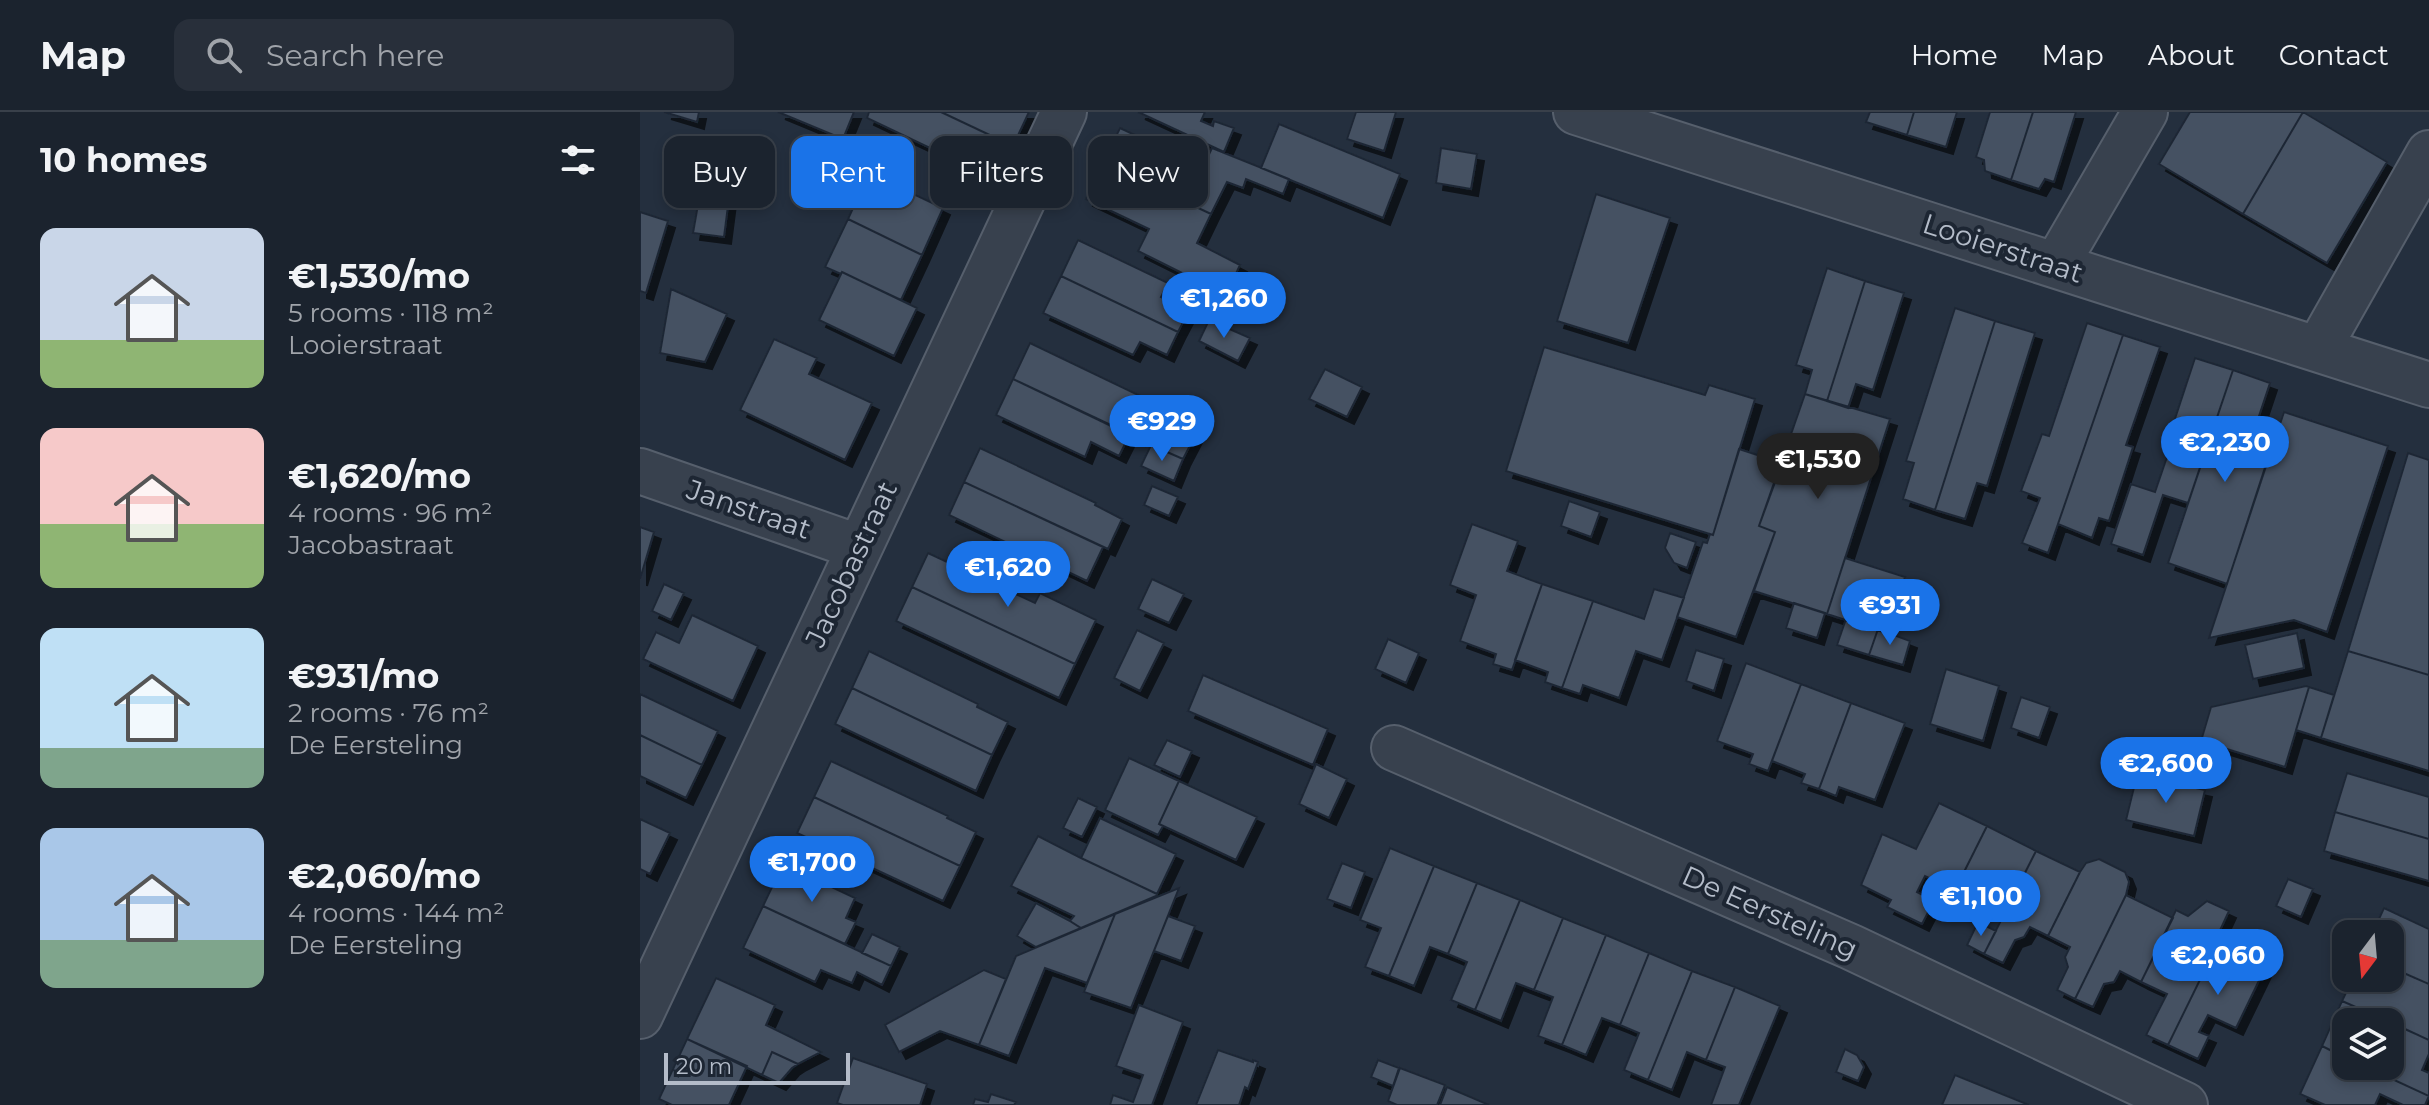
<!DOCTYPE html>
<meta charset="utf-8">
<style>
body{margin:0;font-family:Montserrat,sans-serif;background:#282f3a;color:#f1f3f6;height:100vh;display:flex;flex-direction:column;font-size:30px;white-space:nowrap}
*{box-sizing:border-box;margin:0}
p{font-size:26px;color:#a0a4aa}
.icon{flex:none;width:44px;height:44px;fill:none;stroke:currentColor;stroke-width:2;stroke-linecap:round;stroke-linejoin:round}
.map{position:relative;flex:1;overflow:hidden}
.drawer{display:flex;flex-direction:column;background:#1b232e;width:640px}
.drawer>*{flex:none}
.top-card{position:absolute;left:24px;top:24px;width:760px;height:72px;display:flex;gap:16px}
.needle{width:52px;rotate:196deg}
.fabs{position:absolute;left:1692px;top:808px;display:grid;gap:16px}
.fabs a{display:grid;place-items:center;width:72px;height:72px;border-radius:16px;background:#1b232e;box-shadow:0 4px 12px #0003,0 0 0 2px #39404a;font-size:40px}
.scale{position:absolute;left:24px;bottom:20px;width:186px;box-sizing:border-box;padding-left:8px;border:4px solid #b4bcc9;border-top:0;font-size:22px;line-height:28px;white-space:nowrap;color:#b4bcc9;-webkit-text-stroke:6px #1d2633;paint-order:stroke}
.price{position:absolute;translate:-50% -68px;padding:0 18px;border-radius:28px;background:#1a73e8;color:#fff;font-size:26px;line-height:52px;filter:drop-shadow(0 2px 4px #0008)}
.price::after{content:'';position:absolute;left:50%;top:48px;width:24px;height:18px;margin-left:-12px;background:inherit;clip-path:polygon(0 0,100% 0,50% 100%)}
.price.selected{background:#222;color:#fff}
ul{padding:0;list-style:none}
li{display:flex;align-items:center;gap:24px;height:200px;padding:0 40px}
li span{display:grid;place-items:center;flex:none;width:224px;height:160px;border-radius:16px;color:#555}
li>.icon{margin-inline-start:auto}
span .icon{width:96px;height:96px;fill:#fffc;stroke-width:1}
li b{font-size:34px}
h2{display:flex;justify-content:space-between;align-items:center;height:96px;padding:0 40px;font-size:34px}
.pill{padding:0 28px;border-radius:16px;background:#1b232e;box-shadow:0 4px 12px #0003,0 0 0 2px #39404a;font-size:28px;line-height:72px}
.pill.selected{background:#1a73e8;color:#fff}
header{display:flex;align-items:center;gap:48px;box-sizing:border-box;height:112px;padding:0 40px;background:#1b232e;border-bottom:2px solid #39404a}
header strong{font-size:38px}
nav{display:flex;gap:44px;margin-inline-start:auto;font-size:28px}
.search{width:560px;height:72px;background:#282f3a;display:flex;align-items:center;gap:20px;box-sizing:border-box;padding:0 28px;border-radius:16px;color:#a0a4aa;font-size:30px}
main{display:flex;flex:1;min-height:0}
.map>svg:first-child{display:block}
.building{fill:#455162;stroke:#1f2835;stroke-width:2;filter:url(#shadow)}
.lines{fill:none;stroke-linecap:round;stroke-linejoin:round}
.minor-casing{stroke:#565f6c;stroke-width:48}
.minor{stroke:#38414e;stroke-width:44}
.labels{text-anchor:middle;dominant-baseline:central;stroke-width:8;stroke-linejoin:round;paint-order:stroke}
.street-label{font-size:28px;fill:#b4bcc9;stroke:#1d2633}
</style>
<header>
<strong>Map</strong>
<div class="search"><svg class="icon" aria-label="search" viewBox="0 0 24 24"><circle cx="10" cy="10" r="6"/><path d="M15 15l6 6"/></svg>Search here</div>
<nav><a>Home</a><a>Map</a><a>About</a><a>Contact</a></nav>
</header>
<main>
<section class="drawer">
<h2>10 homes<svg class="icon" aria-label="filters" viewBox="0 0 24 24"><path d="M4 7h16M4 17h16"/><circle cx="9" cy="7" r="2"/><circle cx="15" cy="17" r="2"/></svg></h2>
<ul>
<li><span style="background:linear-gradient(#c9d6e8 70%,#8fb573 0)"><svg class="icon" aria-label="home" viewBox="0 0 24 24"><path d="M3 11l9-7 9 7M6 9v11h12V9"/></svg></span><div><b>€1,530/mo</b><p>5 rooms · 118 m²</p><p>Looierstraat</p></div></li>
<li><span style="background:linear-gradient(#f6c9c9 60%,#8fb573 0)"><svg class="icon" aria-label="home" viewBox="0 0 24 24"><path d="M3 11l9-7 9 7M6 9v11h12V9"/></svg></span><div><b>€1,620/mo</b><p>4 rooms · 96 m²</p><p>Jacobastraat</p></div></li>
<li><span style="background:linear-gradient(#bfe0f5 75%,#7fa58c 0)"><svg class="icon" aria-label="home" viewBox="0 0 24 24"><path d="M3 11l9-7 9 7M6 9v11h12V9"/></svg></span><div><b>€931/mo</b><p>2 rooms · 76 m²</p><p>De Eersteling</p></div></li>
<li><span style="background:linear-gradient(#a9c7e8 70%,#7fa58c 0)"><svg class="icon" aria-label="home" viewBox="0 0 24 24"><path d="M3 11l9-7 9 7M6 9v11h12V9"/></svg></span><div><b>€2,060/mo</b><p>4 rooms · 144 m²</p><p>De Eersteling</p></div></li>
</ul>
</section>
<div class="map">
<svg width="1789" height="993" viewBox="0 0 1789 993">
<defs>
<filter id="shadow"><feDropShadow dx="7" dy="7" stdDeviation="0" flood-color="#0009"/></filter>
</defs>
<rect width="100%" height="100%" fill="#242f3e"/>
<path class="building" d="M24,0H59L57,10Z
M138,0H214L203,27Z
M229,0H301L373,34L357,68L227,6Z
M301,0H389L373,34Z
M498,0H565L561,9L573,14L574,9L594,16L584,40Z
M716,0H756L744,39L707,27Z
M1230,0H1274L1267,23L1226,10Z
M1274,0H1317L1306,35L1267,23Z
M1350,0H1393L1371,68L1345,59L1344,48L1336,45Z
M1393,0H1436L1414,70L1405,67L1399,77L1371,68Z
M1550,0H1663L1603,102L1519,52Z
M1663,0L1747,50L1687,151L1603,102Z
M639,12L760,62L743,106L621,56Z
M480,16L563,55L572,36L649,67L643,82L606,67L603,76L587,70L571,102L463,51Z
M801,36L837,42L831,77L796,71Z
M463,51L571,102L557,131L600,153L586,183L498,139L509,117L446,87Z
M229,61L303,96L282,143L208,107Z
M60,81L89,86L84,125L53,121Z
M956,82L1030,106L988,231L917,209Z
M0,100L28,109L6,181L0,179Z
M208,107L282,143L261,188L202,160L201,162L185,155Z
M438,128L528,171L521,185L549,199L538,220L421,164Z
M1187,156L1225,169L1187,289L1165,282L1172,258L1156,253Z
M202,160L277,196L254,244L179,208Z
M421,164L538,220L527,243L500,230L493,243L403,201Z
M1225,169L1264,181L1233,278L1216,272L1208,296L1187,289Z
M31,177L87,202L65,250L20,241Z
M1315,196L1355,209L1295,398L1263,387L1274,351L1266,349Z
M569,208L610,226L598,249L559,229Z
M1355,209L1395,221L1347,374L1337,371L1325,407L1295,398Z
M1447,211L1483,223L1408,441L1382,431L1400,386L1381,379L1402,322L1409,324Z
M1483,223L1520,235L1486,333L1493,335L1469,409L1459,406L1452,426L1418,412Z
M134,227L177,246L169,262L232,291L205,348L100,298Z
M390,231L515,291L498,327L373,267Z
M904,235L1065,283L1069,273L1115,287L1073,423L866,359Z
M1555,246L1593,258L1548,391L1523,383L1503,443L1471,432L1491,372L1515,380L1528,342L1524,340Z
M685,257L722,275L707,305L669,287Z
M1593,258L1630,271L1614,319L1635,325L1587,472L1528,451Z
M373,267L490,322L479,344L451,330L445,345L356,303Z
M1165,282L1250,307L1187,502L1114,479L1135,420L1119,414Z
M1644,300L1748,334L1687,520L1654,508L1569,526Z
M523,307L556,322L543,347L511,333Z
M511,333L543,347L534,369L501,354Z
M340,336L456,391L455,393L482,407L468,437L324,370Z
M1099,337L1142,351L1119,414L1135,420L1096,525L1037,505L1063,430L1067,431L1070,422L1073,423Z
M1768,341L1789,348V563L1708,539Z
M324,370L463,435L447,469L309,403Z
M512,374L538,385L529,404L504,393Z
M929,389L960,400L951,425L921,414Z
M832,412L878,429L867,459L902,472L872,558L853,552L856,542L820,529L836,483L810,473Z
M0,415L14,420L0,467Z
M1030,421L1056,430L1047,456L1034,451L1025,436Z
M288,441L395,491L400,481L456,508L435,552L272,475Z
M1205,446L1265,465L1246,521L1187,502Z
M512,467L544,482L529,511L498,497Z
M24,472L44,481L31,508L12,499Z
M902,472L953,489L922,576L905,570L908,560L875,548Z
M272,475L435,552L419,586L256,509Z
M1014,477L1044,486L1022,548L996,539L979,586L943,573L940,582L922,576L953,489L1004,507Z
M1154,491L1185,501L1177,526L1146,516Z
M52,503L118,534L93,589L3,547L16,520L39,531Z
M1206,507L1238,517L1229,543L1197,533Z
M1238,517L1270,529L1263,553L1229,543Z
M497,518L524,531L500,579L474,566Z
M1657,521L1664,556L1613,567L1605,533Z
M748,527L779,541L766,571L735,557Z
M1056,538L1084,547L1074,579L1046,569Z
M229,539L338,592L337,595L368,610L352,643L212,576Z
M1708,539L1789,563V659L1681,626Z
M1106,551L1161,572L1128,659L1109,652L1113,642L1077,629Z
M1306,557L1359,574L1343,629L1290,612Z
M563,563L688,617L673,653L548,599Z
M1161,572L1211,591L1179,677L1161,671L1165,662L1132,649Z
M1666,574L1669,575L1645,655L1561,629L1571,595Z
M1669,575L1694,583L1681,626L1656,618Z
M212,576L352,643L336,679L195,612Z
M0,582L78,619L62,653L0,623Z
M1381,585L1410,595L1399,626L1371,616Z
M1211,591L1265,611L1235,688L1199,675L1196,684L1179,677Z
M0,623L62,653L46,686L0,664Z
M527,628L552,639L540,665L514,653Z
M489,646L539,669L519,712L523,714L518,723L465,698Z
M191,649L308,704L307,706L336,720L320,754L174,685Z
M676,652L707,667L689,706L659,692Z
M1707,661L1789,685V727L1695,700Z
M1497,663L1565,678L1554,724L1486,708Z
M539,669L617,705L596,748L519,712Z
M174,685L320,754L303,789L157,721Z
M438,686L457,695L442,725L423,716Z
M1299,691L1347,714L1315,778L1285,764L1277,780L1294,789L1282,812L1247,795L1251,788L1221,773L1242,722L1276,737Z
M1695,700L1789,727V769L1684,739Z
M460,706L536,742L517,782L441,746Z
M0,707L30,721L10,762L0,757Z
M1347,714L1396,739L1364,802L1315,778Z
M398,724L441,746L517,782L516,784L441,816L430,809L434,804L371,774Z
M750,736L794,754L749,864L725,855L741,816L720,808Z
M1396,739L1440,760L1408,824L1390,815L1384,825L1375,828L1363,851L1344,842Z
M1459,747L1485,760L1489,770L1486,783L1435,887L1417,878L1428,855L1425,845L1430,835L1408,824L1440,760L1446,751Z
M702,751L725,760L711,796L687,787Z
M143,752L215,786L206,806L216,810L205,832L123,794Z
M794,754L837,771L808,842L790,835L774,874L749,864Z
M1648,767L1673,777L1661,805L1636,794Z
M837,771L880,788L835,898L811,888L827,850L808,842Z
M539,776L491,896L444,880L475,802Z
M1486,783L1533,806L1501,870L1480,859L1474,870L1464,872L1453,895L1435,887Z
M880,788L923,806L894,878L876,871L861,909L835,898Z
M1567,789L1589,799L1576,827L1579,829L1528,933L1506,923L1527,882L1501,870L1536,798L1548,804Z
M396,791L430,809L441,816L396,835L377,824Z
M123,794L251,854L242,873L217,860L212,871L181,858L175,870L103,836Z
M1744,796L1789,817V872L1750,855V822H1732Z
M475,802L447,871L405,856L369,944L339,933L376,844Z
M528,804L555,814L541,849L514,839Z
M923,806L966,823L922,933L898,924L913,885L894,878Z
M1338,810L1356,819L1344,842L1327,833Z
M232,822L260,835L251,854L222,841Z
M966,823L1009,841L980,913L962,906L946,943L922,933Z
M1579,829L1627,852L1596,916L1568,903L1559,920L1569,924L1558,947L1528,933Z
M1009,841L1052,859L1008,968L984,958L999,921L980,913Z
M1750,855L1789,872V928L1702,889L1713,866H1750Z
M344,858L366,867L339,933L300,919L259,940L245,913Z
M1052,859L1095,875L1066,948L1047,940L1032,978L1008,968Z
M76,866L135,893L126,913L181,940L158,952L132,940L122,963L47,927Z
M1095,875L1140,894L1099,993H1071L1085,955L1066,948Z
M1702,889L1750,910H1706V946L1682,934Z
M499,893L543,910L512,993H470L473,983L493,990L503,963L476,954Z
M1750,910L1789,928V942L1782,958L1789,961V984L1724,954H1750Z
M47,927L107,954L89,993H32L19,987Z
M1682,934L1706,946V954H1724L1789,984L1785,993H1763L1740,982L1735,993H1685L1660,982Z
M1205,937L1217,943L1224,955L1218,969L1196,960Z
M578,938L613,950V948L618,950L608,977L605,975L599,993H556Z
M132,940L158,952L152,956L139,971L122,963Z
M213,946L287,972L280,993H203L197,991Z
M738,948L759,956L753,974L731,965Z
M760,956L805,973L797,993H757L748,989Z
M1315,963L1389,993H1302Z
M807,975L849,993H800Z
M351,982L376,990L374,993H333L335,987L348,990Z"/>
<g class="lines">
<g class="minor-casing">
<path id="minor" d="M936,0L1789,273
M1416,153L1505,0
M1678,237L1789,41
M0,359L218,435
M754,636L1211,835L1545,993
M0,904L424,0"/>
</g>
<use href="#minor" class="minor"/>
</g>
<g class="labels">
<g class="street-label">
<text transform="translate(1363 136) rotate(18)">Looierstraat</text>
<text transform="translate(109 397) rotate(19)">Janstraat</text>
<text transform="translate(211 452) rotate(-65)">Jacobastraat</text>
<text transform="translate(1130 800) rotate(24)">De Eersteling</text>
</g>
</g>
</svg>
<div class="fabs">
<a><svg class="needle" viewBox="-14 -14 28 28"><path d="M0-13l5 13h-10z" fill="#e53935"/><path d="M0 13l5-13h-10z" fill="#a0a4aa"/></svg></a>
<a><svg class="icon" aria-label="layers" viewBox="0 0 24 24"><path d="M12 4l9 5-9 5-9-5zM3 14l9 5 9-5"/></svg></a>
</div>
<div class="scale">20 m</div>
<b class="price" style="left:584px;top:228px">€1,260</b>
<b class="price" style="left:522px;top:351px">€929</b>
<b class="price" style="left:1585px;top:372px">€2,230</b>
<b class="price selected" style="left:1178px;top:389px">€1,530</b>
<b class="price" style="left:368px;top:497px">€1,620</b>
<b class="price" style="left:1250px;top:535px">€931</b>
<b class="price" style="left:1526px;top:693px">€2,600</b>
<b class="price" style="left:172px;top:792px">€1,700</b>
<b class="price" style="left:1341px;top:826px">€1,100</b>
<b class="price" style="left:1578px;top:885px">€2,060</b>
<div class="top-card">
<a class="pill">Buy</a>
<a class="pill selected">Rent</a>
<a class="pill">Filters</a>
<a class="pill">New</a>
</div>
</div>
</main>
